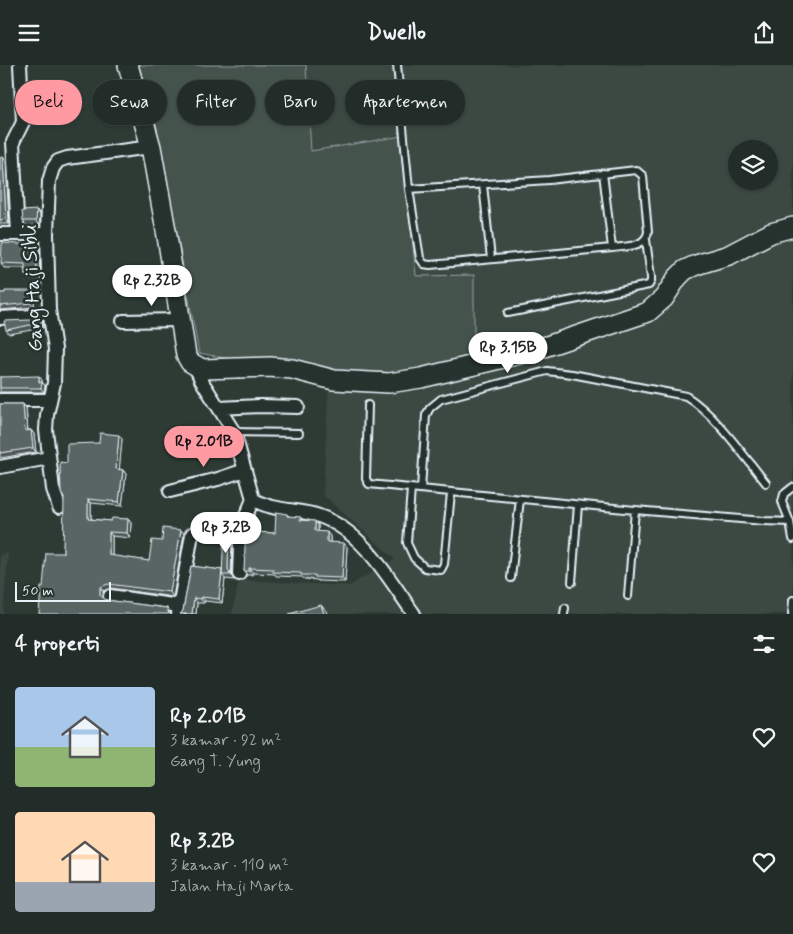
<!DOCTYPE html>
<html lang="id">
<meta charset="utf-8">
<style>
body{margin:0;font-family:Mynerve,sans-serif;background:#2a3430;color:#f1f3f6;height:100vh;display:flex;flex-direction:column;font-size:19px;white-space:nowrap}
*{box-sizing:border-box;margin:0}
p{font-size:16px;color:#a2a7a8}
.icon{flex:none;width:28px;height:28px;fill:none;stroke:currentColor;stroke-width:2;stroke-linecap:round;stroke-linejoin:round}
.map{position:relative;height:549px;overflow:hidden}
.side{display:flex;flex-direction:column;background:#222c28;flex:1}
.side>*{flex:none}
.guide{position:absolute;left:15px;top:15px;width:500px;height:45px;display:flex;gap:10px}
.fabs{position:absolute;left:728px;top:75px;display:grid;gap:10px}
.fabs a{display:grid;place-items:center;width:50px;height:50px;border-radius:50%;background:#222c28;box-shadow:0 1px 4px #0004,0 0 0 1px #3f4845;font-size:25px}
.scale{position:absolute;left:15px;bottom:12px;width:96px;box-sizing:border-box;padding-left:5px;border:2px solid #e8f1f8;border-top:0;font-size:14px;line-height:18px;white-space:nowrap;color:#e8f1f8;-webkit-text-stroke:4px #26332d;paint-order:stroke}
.price{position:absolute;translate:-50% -42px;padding:0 11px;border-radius:18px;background:#fff;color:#222;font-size:16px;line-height:32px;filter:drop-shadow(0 1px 2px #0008)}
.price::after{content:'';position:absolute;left:50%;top:30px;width:15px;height:11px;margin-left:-8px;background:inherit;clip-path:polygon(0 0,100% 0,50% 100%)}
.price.on{background:#ff9aa2;color:#111}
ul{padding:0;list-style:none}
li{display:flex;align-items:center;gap:15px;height:125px;padding:0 15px}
li span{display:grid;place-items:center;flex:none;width:140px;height:100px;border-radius:5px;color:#555}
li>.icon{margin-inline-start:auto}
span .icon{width:60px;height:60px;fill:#fffc;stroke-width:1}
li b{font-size:21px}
h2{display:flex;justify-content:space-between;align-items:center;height:60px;padding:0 15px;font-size:21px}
.pill{padding:0 18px;border-radius:22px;background:#222c28;box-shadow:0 1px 4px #0004,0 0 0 1px #3f4845;font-size:18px;line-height:45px}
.pill.on{background:#ff9aa2;color:#111}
header{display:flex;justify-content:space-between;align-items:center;height:65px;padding:0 15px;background:#222c28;font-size:22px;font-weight:700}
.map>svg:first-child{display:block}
.built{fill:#3b4843;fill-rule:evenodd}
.green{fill:#45524e;stroke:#96a2a3}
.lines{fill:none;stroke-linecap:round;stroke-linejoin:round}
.lane-casing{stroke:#e8f1f8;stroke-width:10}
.street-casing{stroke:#e8f1f8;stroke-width:16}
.secondary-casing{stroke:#e8f1f8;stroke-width:22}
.lane{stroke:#26332d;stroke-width:6}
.street{stroke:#26332d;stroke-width:12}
.secondary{stroke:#26332d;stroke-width:19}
.wall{fill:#4d5755;stroke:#e8f1f8}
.shaded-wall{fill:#3e4745;stroke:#e8f1f8}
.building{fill:#596563;stroke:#e8f1f8}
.labels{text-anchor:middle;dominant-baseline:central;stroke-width:5;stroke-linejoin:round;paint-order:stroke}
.street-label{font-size:20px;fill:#e8f1f8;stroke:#26332d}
</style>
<header><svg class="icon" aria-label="menu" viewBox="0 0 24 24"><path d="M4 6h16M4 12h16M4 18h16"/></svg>Dwello<svg class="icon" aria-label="share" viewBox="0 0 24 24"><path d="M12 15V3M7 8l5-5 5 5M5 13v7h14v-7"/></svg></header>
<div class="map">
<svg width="793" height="549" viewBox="0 0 793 549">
<rect width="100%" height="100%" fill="#2e3b35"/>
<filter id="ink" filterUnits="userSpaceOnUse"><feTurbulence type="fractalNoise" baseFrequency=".02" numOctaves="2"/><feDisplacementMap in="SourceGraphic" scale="10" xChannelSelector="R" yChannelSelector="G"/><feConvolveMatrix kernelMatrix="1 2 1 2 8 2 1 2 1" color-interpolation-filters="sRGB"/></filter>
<g filter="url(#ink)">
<path class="built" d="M306,0H793V549H232L239,515L349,521L395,494L323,430L329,313L416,211L402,71L311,86ZM736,84H769V116H736Z
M8,488L3,549H0V490Z"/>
<path class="green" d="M138,0H306L311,86L402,71L416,211L474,210V297L406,315L329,313L199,288L153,43Z"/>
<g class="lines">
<g class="lane-casing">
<path id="lane" d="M397,0L409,124L420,193L424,199L430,200L612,183C625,181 645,183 648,167L643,111L636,105L549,115L409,124
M603,108L612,183
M483,120L491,194
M508,248L649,220L651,216V212L646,175
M368,340L366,414L369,419L635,445L764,456L790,457
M234,367L299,368
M793,422L784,429L782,437L790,457L793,474
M411,424L407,478L414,493L425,503L441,505L444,499L451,428
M421,424L426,350L430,343L441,334L547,306L572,309L686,331C716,350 743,390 766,418
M511,513L520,434
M572,517L578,440
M628,531L635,445
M564,549L565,543
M792,549L793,535"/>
</g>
<g class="street-casing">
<path id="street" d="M0,169H47
M18,169L13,77L23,57L20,0
M0,253L33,251L49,245
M123,256L181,255
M195,301L201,315L234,367L253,434C270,446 299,444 319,451C363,466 389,514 414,549
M0,335H50
M219,343L260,341L298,342
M0,402L49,393
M170,426L218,414L245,405
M59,442L53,424L46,365L47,350L54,318L55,284L49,245L47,169L49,116L53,103L58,96L67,93L151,82
M239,509L241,456
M110,531L179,541
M178,549L192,469L197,466C209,464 233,463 242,456C247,451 250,441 253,434"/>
</g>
<g class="secondary-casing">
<path id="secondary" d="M128,0L151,82L167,171L186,290L190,297L202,304L270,302L292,304L334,315L389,318L421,313L532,286L648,247L664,233L677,213L685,205L696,200L729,190L771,168L793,162"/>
</g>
<use href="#lane" class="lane"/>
<use href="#street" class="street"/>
<use href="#secondary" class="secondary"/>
</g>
<path class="wall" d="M3,92L6,97L9,159H0V93Z
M37,145L40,150L39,161H26L23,156Z
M39,184L40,214H28L25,209V203H4L1,198Z
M0,228L34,230V242L0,245Z
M42,256L43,263L9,269L6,265Z
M0,312L42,315V317L45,321L44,327H0Z
M0,339H23L26,343L28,365H31L34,369L36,387L0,393Z
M122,374L119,404L123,405L126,409L122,441L91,438V454L111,456L128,454L131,458L130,473L112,471V491L149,496L162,476L181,465L184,469L173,532L111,523L103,526V532L106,535L167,543L170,548L43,522L63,488L67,398Z
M287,449L289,451L318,460V466L330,471V477L347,482L345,517L318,516L317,515L304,514L302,512L276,511L275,509L253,508L252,510H247L244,506L251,459L254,463V467L275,468Z
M229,464L232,469L231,509L234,515L225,514L222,538L205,536L204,538H197L196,549H180L183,546L191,501L222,505Z"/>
<path class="shaded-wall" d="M3,92L6,97L9,159L6,154Z
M37,145L40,150L39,161L36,156Z
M36,180L39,184L40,214L37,209Z
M31,226L34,230V242L31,238Z
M39,252L42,256L43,263L40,258Z
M39,311L42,315V319V317L45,321L44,327L41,323L39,317Z
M23,339L26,343L28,370L25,366Z
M31,365L34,369L36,387L33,383Z
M119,370L122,374L119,408L116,404Z
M123,405L126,409L122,441L119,437Z
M88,434L91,438V459L88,454Z
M128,454L131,458L130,473L127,468Z
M315,456L318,460V470L315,466Z
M251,459L254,463V471L251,467Z
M229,464L232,469L231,509L234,515L228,504Z
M181,465L184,469L173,532L170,527Z
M109,467L112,471V495L109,490Z
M327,467L330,471V481L327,477Z
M344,478L347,482L345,517L342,513Z
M249,503L253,508L252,510L249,506Z
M222,505V510L225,514L222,538L219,534Z
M100,522L103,526V534L100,530Z
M202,532L205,536L204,538L201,534Z
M194,533L197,538L196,549H192Z
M321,540L326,546L327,549H324Z"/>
<path class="building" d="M3,92L6,154L0,155V93Z
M37,145L36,156H23L22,146Z
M2,178L36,180L37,209H25V199L1,198Z
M5,226H31V238L0,241V228H5Z
M39,252L40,258L6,265L4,256L30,255Z
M39,311V317H42L41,323H0V312Z
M0,339H23L25,366L31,365L33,383L0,388Z
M100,368L119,370L116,404L123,405L119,437L88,434V454L111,456L112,453L128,454L127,468L109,467V490L149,496L152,475L162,476L163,463L181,465L170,527L108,519L100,522V530L106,535L167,543L169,549H39L41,522H43L46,488H63L64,433L61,428L60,397L67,398V379L99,378Z
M276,447L287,449V451L301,452L300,455L315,456V466L327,467V477L344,478L342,513L315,512V510H301V508L273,507V504L249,503V506H244L246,458L251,459V467L275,468Z
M229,464L228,504L230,510H222L224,466Z
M191,501L222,505L219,534L202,532L201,534L194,533L192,549H180L183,546Z
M321,540L324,549H289Z"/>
</g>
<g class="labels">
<g class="street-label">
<text transform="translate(33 223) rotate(-93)">Gang Haji Sibli</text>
</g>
</g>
</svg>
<div class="fabs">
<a><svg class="icon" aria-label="layers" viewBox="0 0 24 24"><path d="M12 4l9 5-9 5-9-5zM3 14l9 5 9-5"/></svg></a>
</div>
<div class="scale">50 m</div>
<b class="price" style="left:152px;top:242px">Rp 2.32B</b>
<b class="price" style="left:508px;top:309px">Rp 3.15B</b>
<b class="price on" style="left:204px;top:403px">Rp 2.01B</b>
<b class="price" style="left:226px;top:489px">Rp 3.2B</b>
<div class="guide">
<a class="pill on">Beli</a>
<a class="pill">Sewa</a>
<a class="pill">Filter</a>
<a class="pill">Baru</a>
<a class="pill">Apartemen</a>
</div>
</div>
<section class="side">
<h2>4 properti<svg class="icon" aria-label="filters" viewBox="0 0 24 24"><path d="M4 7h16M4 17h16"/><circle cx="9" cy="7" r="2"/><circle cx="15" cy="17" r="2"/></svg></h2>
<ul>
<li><span style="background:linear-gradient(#a9c7e8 60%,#8fb573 0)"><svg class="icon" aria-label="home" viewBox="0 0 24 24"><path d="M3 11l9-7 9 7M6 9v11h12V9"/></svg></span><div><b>Rp 2.01B</b><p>3 kamar · 92 m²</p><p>Gang T. Yung</p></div><svg class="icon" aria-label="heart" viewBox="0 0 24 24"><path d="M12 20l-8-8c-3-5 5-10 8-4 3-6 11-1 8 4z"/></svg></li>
<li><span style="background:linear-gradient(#ffd9b3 70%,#9aa5b1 0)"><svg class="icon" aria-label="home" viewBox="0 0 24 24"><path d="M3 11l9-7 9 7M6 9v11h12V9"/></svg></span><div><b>Rp 3.2B</b><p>3 kamar · 110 m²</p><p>Jalan Haji Marta</p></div><svg class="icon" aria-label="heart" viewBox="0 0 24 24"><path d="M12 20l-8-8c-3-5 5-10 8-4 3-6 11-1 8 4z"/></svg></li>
</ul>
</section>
